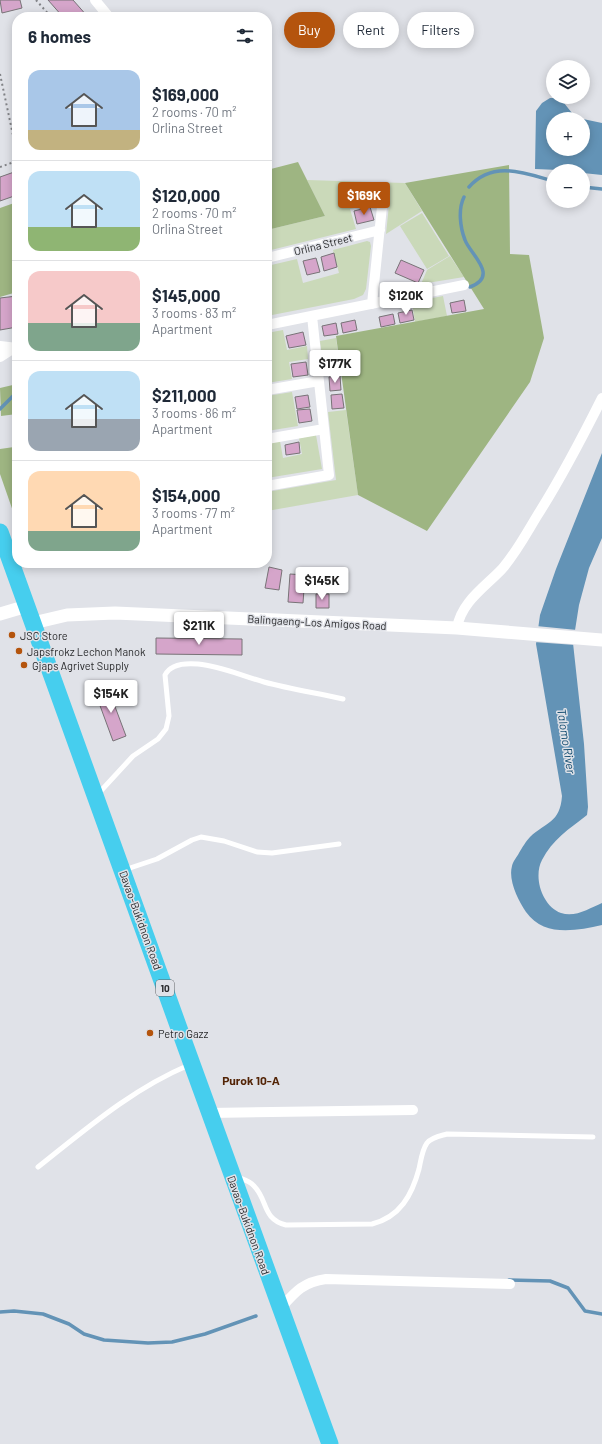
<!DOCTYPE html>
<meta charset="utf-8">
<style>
body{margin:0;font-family:Barlow,sans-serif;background:#f2f2f3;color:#1f2937;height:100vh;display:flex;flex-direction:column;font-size:15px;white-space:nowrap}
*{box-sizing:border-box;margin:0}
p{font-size:13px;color:#747a83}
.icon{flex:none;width:22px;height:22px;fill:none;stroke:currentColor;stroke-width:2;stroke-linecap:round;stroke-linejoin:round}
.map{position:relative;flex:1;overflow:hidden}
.details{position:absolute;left:12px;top:12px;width:260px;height:556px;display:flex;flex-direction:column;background:#fff;border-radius:16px;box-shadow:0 2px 10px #0003}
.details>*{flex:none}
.top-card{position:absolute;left:284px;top:12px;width:258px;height:36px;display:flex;gap:8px}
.tools{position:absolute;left:546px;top:60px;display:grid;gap:8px}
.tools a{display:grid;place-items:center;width:44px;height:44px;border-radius:50%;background:#fff;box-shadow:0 2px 10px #0003;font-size:20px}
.price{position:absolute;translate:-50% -34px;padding:0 9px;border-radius:4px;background:#fff;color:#222;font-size:13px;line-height:26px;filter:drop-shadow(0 1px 2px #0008)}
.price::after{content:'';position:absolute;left:50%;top:24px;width:12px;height:9px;margin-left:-6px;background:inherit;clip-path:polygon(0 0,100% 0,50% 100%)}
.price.active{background:#b4540d;color:#fff}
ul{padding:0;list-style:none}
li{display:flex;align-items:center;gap:12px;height:100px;padding:0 16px}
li+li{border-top:1px solid #e0e1e3}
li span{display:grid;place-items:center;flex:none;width:112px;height:80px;border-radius:12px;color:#555}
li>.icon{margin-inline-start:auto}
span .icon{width:48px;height:48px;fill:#fffc;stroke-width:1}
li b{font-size:17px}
h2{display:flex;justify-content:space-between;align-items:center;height:48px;padding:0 16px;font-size:17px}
.chip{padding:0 14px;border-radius:18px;background:#fff;box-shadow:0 2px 10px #0003;font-size:14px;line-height:36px}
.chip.active{background:#b4540d;color:#fff}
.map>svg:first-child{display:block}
.green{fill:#cad9b9}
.forest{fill:#9eb582}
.water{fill:#6393b6}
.pier{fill:#e0e2e8}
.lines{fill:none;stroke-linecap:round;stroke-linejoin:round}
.stream{stroke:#6393b6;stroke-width:3.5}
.building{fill:#d5a5ca;stroke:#787377}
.path{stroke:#828387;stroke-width:2;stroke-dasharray:2 3;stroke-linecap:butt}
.service{stroke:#fff;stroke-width:5}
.minor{stroke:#fff;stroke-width:10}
.tertiary{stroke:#fff;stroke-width:13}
.trunk{stroke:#46ceee;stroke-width:17}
.poi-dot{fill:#b4540d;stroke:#e0e2e8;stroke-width:1.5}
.labels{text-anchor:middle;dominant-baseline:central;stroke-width:3;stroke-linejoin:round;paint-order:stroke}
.shield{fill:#e0e2e8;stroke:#616265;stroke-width:1}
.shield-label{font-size:10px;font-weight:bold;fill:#2a2b2d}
.street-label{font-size:11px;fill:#2a2b2d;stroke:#e0e2e8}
.poi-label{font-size:11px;fill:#2a2b2d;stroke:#e0e2e8;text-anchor:start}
.water-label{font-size:12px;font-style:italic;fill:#114b6f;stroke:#e0e2e8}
.neighbourhood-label{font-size:12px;font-weight:bold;fill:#532406;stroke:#e0e2e8}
</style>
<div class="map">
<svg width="602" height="1444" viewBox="0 0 602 1444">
<rect width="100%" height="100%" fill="#e0e2e8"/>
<path class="green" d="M307,180L405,183L422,211L386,234L390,195L377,193L376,203L350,209L356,229L267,251V230L325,216Z
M422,213L449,256L427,269L400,226Z
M367,241L370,242L371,246L366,289L363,295L354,299L267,316V266L297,259L303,283L339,273L333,250Z
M450,256L464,277L421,284L427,270Z
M443,296L447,316L415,322L412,302Z
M283,330L287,350L307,346L308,359L289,362L292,379L267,383V333Z
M336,338L341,373L324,375L320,341Z
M292,392L298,426L267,431V396Z
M346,410L358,495L267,511V492L336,480L328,412Z
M316,435L322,469L267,478V443L280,441L283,458L302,454L299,438Z"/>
<path class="forest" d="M298,162L325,216L267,230V170Z
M509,165L510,254L529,255L544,338L530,382L427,531L358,495L336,336L484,309L405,183Z
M17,202V292L0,297V208Z
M17,384V414L1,416L0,388Z
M14,447L17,459V516L15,517L0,474V449Z"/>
<path class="water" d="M550,98H560L572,113L583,119H553V149H583V119L602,123V175L583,173V171L535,169L536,111L542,103Z
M602,453V538L589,568L579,605L573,643L584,744L588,807L587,815C569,829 552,840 542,860C533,877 542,906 561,913C575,918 590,908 602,903V925C575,931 544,937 526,912C518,900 508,880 512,866C513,861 517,857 519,853C522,848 526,841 530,837C546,822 560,823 562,796L536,644L540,615L556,569Z"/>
<path class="pier" d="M536,626L577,630L575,645L534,642Z"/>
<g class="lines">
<path class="stream" d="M469,187C493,160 524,173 553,181
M583,187L602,189
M464,197C458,209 460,227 465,240C470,254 500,276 470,287
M0,409L17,392
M509,1280L550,1281L568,1288L585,1311L602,1314
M0,1312L14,1311L43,1314L69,1324L84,1334L104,1340L148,1343L172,1342L205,1334L256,1316"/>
</g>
<path class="building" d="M0,0H20L22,8L2,13Z
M48,0H73L88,17H63Z
M17,171V195L0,201V177Z
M370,207L374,220L357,224L354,211Z
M334,253L337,267L324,271L321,257Z
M316,258L320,272L307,275L303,261Z
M401,260L424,270L418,283L395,273Z
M17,296V327L0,330V298Z
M464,300L466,311L452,313L450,303Z
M412,310L414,320L400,323L398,313Z
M393,314L395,324L381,327L379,317Z
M355,320L357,330L343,333L341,323Z
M336,323L338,334L324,336L322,326Z
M303,332L306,345L289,348L286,336Z
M306,362L308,375L293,377L291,364Z
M340,376L341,390L330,391L329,377Z
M342,394L344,408L332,409L331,395Z
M308,395L310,407L297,409L295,397Z
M310,409L312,421L299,423L297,410Z
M299,442L300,453L286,455L285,445Z
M269,567L282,570L279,590L265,588Z
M290,574L305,575L303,603L288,602Z
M316,594H329V608H316Z
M156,638L242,639V655L156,654Z
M108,688L126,736L113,741L95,692Z"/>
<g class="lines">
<path class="path" d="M36,0L51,17
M0,74L17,154
M0,167L17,161"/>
<path class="service" d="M98,794L133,756L158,739L166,729L169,716L165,675C171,663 187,663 198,664C221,666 242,676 264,682C290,689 316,693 343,699
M124,870L157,859L192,840L201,837L224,841L257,852L272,853L339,844
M38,1167C86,1129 132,1089 189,1065
M237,1177C242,1179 250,1181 254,1186C268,1200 262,1219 286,1225L372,1224C400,1217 412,1195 419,1169C421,1160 422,1150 427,1143C432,1137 440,1136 447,1134L593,1137"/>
<path class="minor" d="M95,0L109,17
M267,258L380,230
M372,304L383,197
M267,325L464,285
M0,346L17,348
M0,357L14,348
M267,390L319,381
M267,439L324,429
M267,486L329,475L312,316
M457,628C461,602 485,587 502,569C516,553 526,534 537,516C561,478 582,438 602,398
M209,1113L413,1110
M280,1309C295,1292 303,1282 326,1279L510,1284"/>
<path class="tertiary" d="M0,614L27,606
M33,623L67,615L115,613L457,628L602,640"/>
<path class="trunk" d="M0,532C111,835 218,1141 330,1444"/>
</g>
<g class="poi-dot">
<circle cx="12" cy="635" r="4"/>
<circle cx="19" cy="651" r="4"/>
<circle cx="24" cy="665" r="4"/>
<circle cx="150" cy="1033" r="4"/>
</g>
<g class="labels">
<rect class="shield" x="156" y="980" width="18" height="16" rx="3"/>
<g class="shield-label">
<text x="165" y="988">10</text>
</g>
<g class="street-label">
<text transform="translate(323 244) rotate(-14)">Orlina Street</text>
<text transform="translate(317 622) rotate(3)">Balingaeng-Los Amigos Road</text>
<text transform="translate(141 920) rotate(70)">Davao-Bukidnon Road</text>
<text transform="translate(249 1225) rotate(70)">Davao-Bukidnon Road</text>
</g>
<g class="poi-label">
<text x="20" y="635">JSC Store</text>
<text x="27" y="651">Japsfrokz Lechon Manok</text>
<text x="32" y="665">Gjaps Agrivet Supply</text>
<text x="158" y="1033">Petro Gazz</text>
</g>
<g class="water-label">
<text transform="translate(567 741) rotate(81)">Talomo River</text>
</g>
<g class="neighbourhood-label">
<text x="251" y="1080">Purok 10-A</text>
</g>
</g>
</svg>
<div class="tools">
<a><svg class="icon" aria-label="layers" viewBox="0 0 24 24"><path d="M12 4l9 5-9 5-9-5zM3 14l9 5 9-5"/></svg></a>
<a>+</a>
<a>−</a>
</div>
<b class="price active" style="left:364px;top:216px">$169K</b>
<b class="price" style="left:406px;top:316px">$120K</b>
<b class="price" style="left:335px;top:384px">$177K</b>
<b class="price" style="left:322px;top:601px">$145K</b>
<b class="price" style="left:199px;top:646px">$211K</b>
<b class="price" style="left:111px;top:714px">$154K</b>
<div class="top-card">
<a class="chip active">Buy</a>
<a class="chip">Rent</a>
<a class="chip">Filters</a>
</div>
<section class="details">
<h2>6 homes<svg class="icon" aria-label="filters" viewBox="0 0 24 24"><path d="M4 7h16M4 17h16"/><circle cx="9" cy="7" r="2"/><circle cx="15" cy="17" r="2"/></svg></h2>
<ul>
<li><span style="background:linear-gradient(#a9c7e8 75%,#c2b280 0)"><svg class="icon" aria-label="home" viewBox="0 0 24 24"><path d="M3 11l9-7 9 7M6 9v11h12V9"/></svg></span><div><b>$169,000</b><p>2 rooms · 70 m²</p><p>Orlina Street</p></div></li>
<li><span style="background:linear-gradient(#bfe0f5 70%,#8fb573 0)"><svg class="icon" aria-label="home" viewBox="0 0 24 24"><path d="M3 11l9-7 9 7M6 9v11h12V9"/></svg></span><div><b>$120,000</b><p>2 rooms · 70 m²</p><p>Orlina Street</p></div></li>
<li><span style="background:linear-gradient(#f6c9c9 65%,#7fa58c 0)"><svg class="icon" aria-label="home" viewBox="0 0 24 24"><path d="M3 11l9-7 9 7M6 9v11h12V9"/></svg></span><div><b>$145,000</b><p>3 rooms · 83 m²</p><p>Apartment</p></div></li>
<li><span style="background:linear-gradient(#bfe0f5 60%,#9aa5b1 0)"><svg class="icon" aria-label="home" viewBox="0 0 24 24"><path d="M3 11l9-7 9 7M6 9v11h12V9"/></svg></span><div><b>$211,000</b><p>3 rooms · 86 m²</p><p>Apartment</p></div></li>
<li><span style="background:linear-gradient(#ffd9b3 75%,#7fa58c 0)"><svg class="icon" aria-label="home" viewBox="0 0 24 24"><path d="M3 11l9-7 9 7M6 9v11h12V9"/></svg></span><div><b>$154,000</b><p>3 rooms · 77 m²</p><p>Apartment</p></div></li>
</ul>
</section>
</div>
